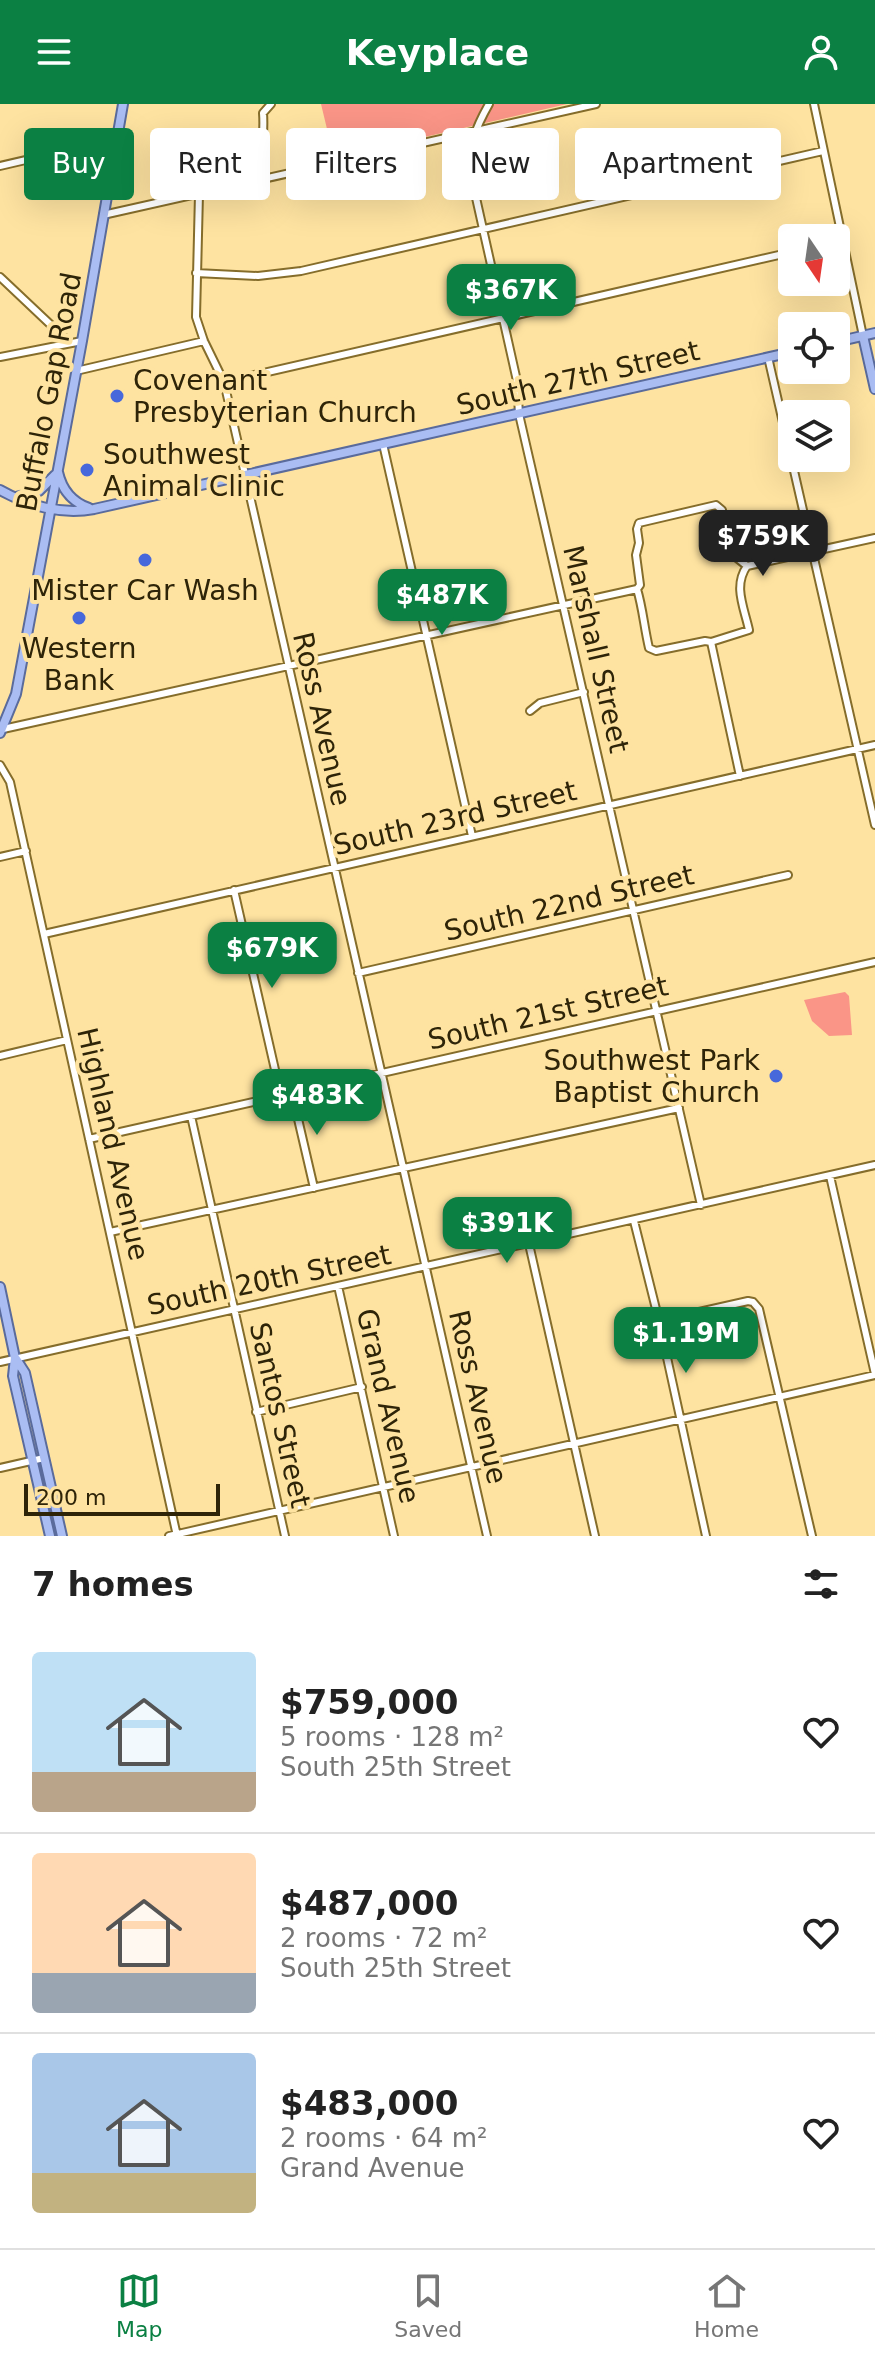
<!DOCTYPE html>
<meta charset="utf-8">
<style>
body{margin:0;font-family:"DejaVu Sans",sans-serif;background:#f2f2f2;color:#222;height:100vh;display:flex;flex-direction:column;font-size:30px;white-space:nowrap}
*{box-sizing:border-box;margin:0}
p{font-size:26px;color:#767676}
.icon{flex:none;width:44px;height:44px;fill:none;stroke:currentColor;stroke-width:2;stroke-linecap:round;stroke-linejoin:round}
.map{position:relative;height:1432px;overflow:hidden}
.panel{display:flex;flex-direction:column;background:#fff;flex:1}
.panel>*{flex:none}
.banner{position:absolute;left:24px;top:24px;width:828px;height:72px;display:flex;gap:16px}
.needle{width:52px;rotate:167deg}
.controls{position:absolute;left:778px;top:120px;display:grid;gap:16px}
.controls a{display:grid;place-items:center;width:72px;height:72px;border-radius:8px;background:#fff;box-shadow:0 8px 32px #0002;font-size:40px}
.scale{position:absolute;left:24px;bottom:20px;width:196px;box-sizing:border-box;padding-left:8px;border:4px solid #2e2408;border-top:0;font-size:22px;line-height:28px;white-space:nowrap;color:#2e2408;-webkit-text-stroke:6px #fee3a1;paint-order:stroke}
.price{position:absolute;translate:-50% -68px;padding:0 18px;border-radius:16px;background:#0b8043;color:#fff;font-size:26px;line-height:52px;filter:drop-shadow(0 2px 4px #0008)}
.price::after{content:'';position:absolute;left:50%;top:48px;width:24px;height:18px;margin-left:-12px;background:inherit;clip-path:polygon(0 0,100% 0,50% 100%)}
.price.selected{background:#222;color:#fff}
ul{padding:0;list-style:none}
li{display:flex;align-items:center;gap:24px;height:200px;padding:0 32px}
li+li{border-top:2px solid #e0e0e0}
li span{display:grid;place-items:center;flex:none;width:224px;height:160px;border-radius:8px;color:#555}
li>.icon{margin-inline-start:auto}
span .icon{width:96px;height:96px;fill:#fffc;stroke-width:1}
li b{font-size:34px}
h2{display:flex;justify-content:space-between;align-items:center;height:96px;padding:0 32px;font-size:34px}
.tag{padding:0 28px;border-radius:8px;background:#fff;box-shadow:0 8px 32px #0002;font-size:28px;line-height:72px}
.tag.selected{background:#0b8043;color:#fff}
header{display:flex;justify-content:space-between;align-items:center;height:104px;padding:0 32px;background:#0b8043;color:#fff;font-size:36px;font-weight:700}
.tabs{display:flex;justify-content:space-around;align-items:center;height:112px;border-top:2px solid #e0e0e0;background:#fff;font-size:22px;color:#767676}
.tabs a{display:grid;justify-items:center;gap:4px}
.tabs .selected{color:#0b8043}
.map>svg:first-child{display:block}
.green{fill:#fa9587}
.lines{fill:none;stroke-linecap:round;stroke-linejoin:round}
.minor-casing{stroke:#856d2b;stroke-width:10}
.major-casing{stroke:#5a6b9c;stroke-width:12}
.minor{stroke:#fff;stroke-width:6}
.major{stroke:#aabdf3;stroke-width:8}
.poi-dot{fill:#4768db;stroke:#fee3a1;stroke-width:3}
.labels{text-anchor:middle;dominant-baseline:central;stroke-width:8;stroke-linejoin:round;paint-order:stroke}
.street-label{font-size:28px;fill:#2e2408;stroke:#fee3a1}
.poi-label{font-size:28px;fill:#2e2408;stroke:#fee3a1;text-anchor:start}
</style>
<header><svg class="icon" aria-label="menu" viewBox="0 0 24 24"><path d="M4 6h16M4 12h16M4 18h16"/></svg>Keyplace<svg class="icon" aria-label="person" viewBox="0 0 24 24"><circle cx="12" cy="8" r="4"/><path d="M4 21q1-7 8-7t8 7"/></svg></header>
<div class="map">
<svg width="875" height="1432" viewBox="0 0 875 1432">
<rect width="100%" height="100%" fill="#fee3a1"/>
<path class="green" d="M321,0H567L334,54Z
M845,888L849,892L852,931L829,932L812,917L804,896Z"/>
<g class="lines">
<g class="minor-casing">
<path id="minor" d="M489,0C476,23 469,40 470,67L517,277L519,310L701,1101
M814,0L863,232
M0,62L116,35
M264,75C259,53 265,32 263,9L271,0
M199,90L196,213L204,237L224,278L487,1432
M103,111L596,0
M196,169L258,172L301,167L823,47
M0,173L70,239
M0,253L82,237
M768,253L875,721
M76,267L204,237
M224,278L792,148
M383,340L472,732
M637,485C643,505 644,523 649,544L656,547L705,537L711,538L740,672
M711,538L749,526C744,503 733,482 747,462L875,434
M530,607L540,599L584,588
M3,625L637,485L640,481L636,451L639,439L637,425L639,419L716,401L722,406L732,450L747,462
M0,661L10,678L177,1432
M0,753L26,747
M234,786L281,992
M44,830L875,641
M358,869L788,771
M0,952L67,936
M292,989L314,1084
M191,1012L285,1432
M89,1035L875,858
M830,1072L875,1270
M634,1117L659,1217L706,1432
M110,1128L679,1004
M529,1140L595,1432
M338,1182L394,1432
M659,1217L748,1197L753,1198L759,1205L812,1432
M0,1258L875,1061
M256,1308L362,1283
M0,1364L44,1354
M169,1432L875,1271"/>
</g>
<g class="major-casing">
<path id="major" d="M863,232L875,285
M836,238L875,229
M58,368C62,386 72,398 89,404
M0,386C28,402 62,411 94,405L792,248
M16,393L39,387L55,371
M0,629L16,590L82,237L123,0
M0,1183L15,1254L13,1272L50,1432
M16,1255L25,1269L62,1432"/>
</g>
<use href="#minor" class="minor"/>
<use href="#major" class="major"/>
</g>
<g class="poi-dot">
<circle cx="117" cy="292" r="8"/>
<circle cx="87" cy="366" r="8"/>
<circle cx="145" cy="456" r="8"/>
<circle cx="79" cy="514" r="8"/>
<circle cx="776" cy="972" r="8"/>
</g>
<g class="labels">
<g class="street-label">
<text transform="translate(578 274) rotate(-13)">South 27th Street</text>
<text transform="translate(49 288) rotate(-79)">Buffalo Gap Road</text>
<text transform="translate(596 545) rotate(77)">Marshall Street</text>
<text transform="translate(322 615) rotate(77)">Ross Avenue</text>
<text transform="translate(455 714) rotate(-13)">South 23rd Street</text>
<text transform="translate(569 799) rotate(-13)">South 22nd Street</text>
<text transform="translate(548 909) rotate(-13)">South 21st Street</text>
<text transform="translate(113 1040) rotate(77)">Highland Avenue</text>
<text transform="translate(269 1176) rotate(-12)">South 20th Street</text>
<text transform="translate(478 1293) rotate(77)">Ross Avenue</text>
<text transform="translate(388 1302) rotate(77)">Grand Avenue</text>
<text transform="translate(280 1311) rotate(77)">Santos Street</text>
</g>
<g class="poi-label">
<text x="133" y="276">Covenant<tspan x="133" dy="32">Presbyterian Church</tspan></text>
<text x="103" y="350">Southwest<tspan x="103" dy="32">Animal Clinic</tspan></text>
<text x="145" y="486" text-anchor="middle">Mister Car Wash</text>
<text x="79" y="544" text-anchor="middle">Western<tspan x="79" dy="32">Bank</tspan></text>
<text x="760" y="956" text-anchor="end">Southwest Park<tspan x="760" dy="32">Baptist Church</tspan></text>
</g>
</g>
</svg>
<div class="controls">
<a><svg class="needle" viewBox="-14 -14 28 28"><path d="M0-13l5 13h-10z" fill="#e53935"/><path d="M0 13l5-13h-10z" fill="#767676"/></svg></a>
<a><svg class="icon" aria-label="locate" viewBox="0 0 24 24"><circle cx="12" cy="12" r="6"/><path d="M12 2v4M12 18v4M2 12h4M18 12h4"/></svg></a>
<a><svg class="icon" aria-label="layers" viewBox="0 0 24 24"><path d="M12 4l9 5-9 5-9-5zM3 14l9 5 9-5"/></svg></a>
</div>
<div class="scale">200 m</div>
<b class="price" style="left:511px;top:228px">$367K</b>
<b class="price selected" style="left:763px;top:474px">$759K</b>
<b class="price" style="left:442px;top:533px">$487K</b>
<b class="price" style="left:272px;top:886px">$679K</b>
<b class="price" style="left:317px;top:1033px">$483K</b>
<b class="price" style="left:507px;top:1161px">$391K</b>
<b class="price" style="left:686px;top:1271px">$1.19M</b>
<div class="banner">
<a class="tag selected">Buy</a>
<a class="tag">Rent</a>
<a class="tag">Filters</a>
<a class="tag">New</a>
<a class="tag">Apartment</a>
</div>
</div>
<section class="panel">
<h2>7 homes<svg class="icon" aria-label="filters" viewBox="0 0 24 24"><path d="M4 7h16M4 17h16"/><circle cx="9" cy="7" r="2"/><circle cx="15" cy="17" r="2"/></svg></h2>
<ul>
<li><span style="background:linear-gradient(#bfe0f5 75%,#b9a48a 0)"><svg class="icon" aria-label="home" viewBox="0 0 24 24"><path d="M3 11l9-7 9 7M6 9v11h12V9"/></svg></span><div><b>$759,000</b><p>5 rooms · 128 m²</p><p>South 25th Street</p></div><svg class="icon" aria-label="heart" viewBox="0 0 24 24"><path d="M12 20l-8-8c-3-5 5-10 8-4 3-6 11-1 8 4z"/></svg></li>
<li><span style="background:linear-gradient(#ffd9b3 75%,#9aa5b1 0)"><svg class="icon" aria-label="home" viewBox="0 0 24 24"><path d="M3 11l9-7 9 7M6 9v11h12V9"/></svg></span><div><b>$487,000</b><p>2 rooms · 72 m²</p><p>South 25th Street</p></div><svg class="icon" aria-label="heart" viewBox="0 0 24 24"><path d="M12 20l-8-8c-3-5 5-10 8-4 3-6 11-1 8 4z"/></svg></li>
<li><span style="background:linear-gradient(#a9c7e8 75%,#c2b280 0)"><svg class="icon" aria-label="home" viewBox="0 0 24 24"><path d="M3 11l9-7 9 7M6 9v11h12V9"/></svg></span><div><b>$483,000</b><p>2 rooms · 64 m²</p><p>Grand Avenue</p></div><svg class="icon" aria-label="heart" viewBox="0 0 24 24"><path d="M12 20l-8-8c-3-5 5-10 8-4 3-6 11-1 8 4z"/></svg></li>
</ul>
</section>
<nav class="tabs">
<a class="selected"><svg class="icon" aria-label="map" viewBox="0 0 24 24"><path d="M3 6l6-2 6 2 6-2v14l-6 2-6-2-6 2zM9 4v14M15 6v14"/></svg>Map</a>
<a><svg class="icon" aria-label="saved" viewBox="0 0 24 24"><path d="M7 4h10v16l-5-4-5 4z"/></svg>Saved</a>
<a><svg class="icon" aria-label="home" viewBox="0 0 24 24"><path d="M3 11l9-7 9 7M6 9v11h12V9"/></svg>Home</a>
</nav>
